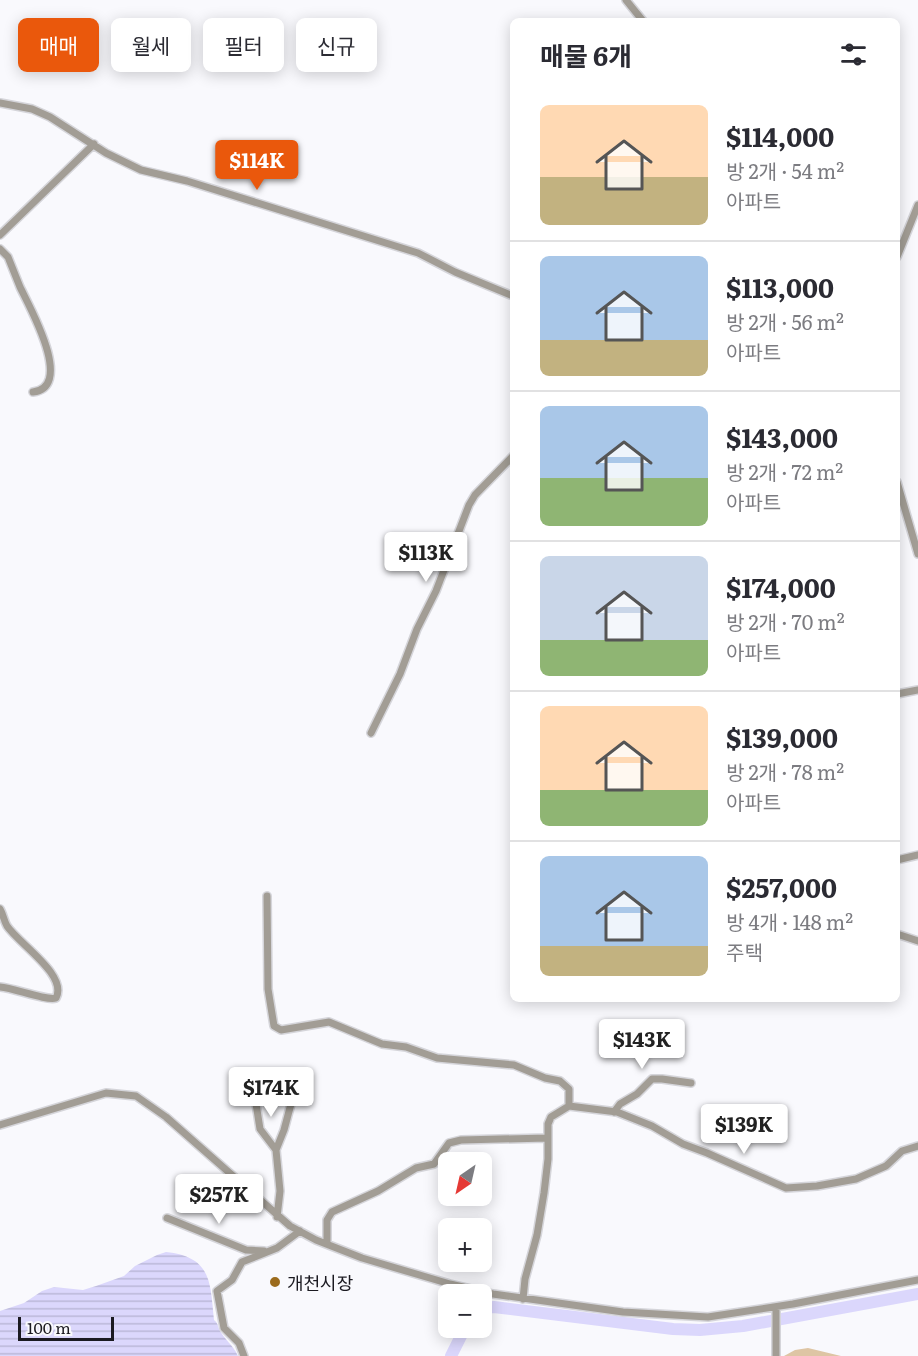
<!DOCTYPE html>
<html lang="ko">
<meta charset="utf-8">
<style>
body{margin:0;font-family:Literata,"Noto Sans KR",serif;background:#f7f7f7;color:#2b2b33;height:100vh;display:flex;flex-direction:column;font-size:22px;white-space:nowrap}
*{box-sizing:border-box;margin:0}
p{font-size:20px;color:#7c7c81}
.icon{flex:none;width:33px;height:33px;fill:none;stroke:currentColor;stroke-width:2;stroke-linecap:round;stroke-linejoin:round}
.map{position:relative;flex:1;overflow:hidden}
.sheet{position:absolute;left:510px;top:18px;width:390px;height:984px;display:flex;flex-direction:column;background:#fff;border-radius:9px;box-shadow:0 3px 15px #0003}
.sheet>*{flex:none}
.guide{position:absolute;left:18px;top:18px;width:402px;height:54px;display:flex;gap:12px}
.needle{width:39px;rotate:214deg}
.fabs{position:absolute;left:438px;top:1152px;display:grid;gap:12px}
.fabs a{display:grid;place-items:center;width:54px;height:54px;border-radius:9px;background:#fff;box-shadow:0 3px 15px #0003;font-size:30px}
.scale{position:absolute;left:18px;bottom:15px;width:96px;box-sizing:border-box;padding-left:6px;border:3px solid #1b1a21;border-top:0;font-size:16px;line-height:21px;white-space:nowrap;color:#1b1a21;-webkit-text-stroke:4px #f9f9fd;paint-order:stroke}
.price{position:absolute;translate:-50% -51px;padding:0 14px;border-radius:6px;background:#fff;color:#222;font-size:20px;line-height:39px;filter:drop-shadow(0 2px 3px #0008)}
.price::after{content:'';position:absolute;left:50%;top:36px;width:18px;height:14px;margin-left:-9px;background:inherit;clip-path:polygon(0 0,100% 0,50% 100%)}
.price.selected{background:#ea580c;color:#fff}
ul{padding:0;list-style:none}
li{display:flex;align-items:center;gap:18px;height:150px;padding:0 30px}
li+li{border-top:2px solid #e1e1e2}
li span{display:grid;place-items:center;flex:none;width:168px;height:120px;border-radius:9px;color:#555}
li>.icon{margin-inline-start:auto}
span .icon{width:72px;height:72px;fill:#fffc;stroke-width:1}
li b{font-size:26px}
h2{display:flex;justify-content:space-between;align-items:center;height:72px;padding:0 30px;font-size:26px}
.tag{padding:0 21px;border-radius:9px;background:#fff;box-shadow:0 3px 15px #0003;font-size:21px;line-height:54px}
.tag.selected{background:#ea580c;color:#fff}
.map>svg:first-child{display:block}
.pitch{fill:#dec5a4}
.water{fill:url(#water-rules)}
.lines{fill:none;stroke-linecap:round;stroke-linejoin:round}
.river{stroke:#dbd7fc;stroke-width:12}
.minor-casing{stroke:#d5d5da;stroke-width:10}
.minor{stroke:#a29d95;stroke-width:7}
.poi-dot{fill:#9b6b1d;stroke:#f9f9fd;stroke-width:2}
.labels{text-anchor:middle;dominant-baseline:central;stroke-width:4.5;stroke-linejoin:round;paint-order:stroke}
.poi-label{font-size:18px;fill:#1b1a21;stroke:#f9f9fd;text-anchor:start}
</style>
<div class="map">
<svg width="918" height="1356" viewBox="0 0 918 1356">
<defs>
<pattern id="water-rules" width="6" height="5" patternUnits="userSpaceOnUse" patternTransform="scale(1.5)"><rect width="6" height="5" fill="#dbd7fc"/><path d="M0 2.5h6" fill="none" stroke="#bbb8d8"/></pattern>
</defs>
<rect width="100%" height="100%" fill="#f9f9fd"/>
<path class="pitch" d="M808,1348L841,1356H784L795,1350Z"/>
<path class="water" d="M166,1252C212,1257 210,1282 214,1320C217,1322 218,1325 219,1329C224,1339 233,1345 238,1356H0V1311L24,1303L42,1291L54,1287L83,1290L96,1286L124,1276L135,1266L157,1255Z"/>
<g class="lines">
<path class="river" d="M482,1308L494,1307L673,1329L700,1330L743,1326L918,1294
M451,1356L465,1328"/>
<g class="minor-casing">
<path id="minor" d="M626,0L643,21
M0,103L32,109L50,117L106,153L141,170L187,181L418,253L455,272L513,296
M0,235L94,144
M0,249L8,257C12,267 16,277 20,287C29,306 75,387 33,392
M897,257L918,205
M897,482L918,554
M897,694L918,690
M371,733L400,674L417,629L436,591L469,505L475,495L513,456
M897,860L918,855
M267,896L268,989L274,1026L281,1030L329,1022L382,1044L406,1047L437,1058L514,1065L545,1078L560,1081L569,1089V1106L551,1117L548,1124V1159L544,1193L537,1235L525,1279L523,1299
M0,909C3,914 4,921 7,926C19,944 68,975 56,998C46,1001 14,988 0,987
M897,934L918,941
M254,1091L260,1129L276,1150
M569,1106L617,1112L652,1126L683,1144L707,1153L786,1188L817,1186L856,1179L886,1166L902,1151L918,1146
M614,1112L620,1104L637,1094L652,1079H662L691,1083
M0,1125L106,1093L136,1096L166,1117L290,1226L316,1240L362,1258L450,1284L493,1294L623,1312L708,1317L793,1304L918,1280
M277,1217L280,1191L276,1150L284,1130L299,1074
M167,1218L246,1250L264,1251
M327,1244V1220L332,1212L378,1191L416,1168L434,1164L449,1143L461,1140L547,1138
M776,1307V1356
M244,1356L239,1343L224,1328L217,1291L232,1280L242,1262L277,1248L300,1231"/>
</g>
<use href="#minor" class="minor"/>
</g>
<circle class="poi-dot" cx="275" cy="1282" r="6"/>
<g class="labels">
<g class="poi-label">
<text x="287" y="1282">개천시장</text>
</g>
</g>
</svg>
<div class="fabs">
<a><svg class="needle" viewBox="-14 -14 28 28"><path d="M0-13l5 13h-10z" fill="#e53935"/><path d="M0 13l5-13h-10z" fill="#7c7c81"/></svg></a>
<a>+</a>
<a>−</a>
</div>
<div class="scale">100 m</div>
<b class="price selected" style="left:257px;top:191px">$114K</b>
<b class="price" style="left:426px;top:583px">$113K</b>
<b class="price" style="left:642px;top:1070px">$143K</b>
<b class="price" style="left:271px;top:1118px">$174K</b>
<b class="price" style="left:744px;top:1155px">$139K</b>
<b class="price" style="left:219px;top:1225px">$257K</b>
<div class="guide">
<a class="tag selected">매매</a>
<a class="tag">월세</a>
<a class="tag">필터</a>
<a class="tag">신규</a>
</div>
<section class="sheet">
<h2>매물 6개<svg class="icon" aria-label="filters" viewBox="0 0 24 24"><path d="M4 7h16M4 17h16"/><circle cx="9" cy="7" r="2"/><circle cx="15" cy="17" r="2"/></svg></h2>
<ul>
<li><span style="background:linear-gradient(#ffd9b3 60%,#c2b280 0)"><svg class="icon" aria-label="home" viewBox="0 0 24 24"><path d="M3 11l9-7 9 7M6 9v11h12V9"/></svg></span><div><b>$114,000</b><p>방 2개 · 54 m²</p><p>아파트</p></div></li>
<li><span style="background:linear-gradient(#a9c7e8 70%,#c2b280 0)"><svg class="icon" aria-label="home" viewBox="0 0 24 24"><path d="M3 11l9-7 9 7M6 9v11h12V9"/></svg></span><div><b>$113,000</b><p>방 2개 · 56 m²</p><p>아파트</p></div></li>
<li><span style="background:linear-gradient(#a9c7e8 60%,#8fb573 0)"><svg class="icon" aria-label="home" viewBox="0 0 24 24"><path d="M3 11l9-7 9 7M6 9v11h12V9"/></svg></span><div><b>$143,000</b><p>방 2개 · 72 m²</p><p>아파트</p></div></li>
<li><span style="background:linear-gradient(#c9d6e8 70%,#8fb573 0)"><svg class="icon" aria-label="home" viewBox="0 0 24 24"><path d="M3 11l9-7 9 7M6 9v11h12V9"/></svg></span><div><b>$174,000</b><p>방 2개 · 70 m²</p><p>아파트</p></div></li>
<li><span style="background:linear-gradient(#ffd9b3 70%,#8fb573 0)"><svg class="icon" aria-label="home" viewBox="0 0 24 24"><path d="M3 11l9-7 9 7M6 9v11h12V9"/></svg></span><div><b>$139,000</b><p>방 2개 · 78 m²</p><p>아파트</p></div></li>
<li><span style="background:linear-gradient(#a9c7e8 75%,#c2b280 0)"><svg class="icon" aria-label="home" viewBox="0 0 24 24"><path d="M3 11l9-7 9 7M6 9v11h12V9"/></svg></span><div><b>$257,000</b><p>방 4개 · 148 m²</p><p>주택</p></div></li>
</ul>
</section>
</div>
